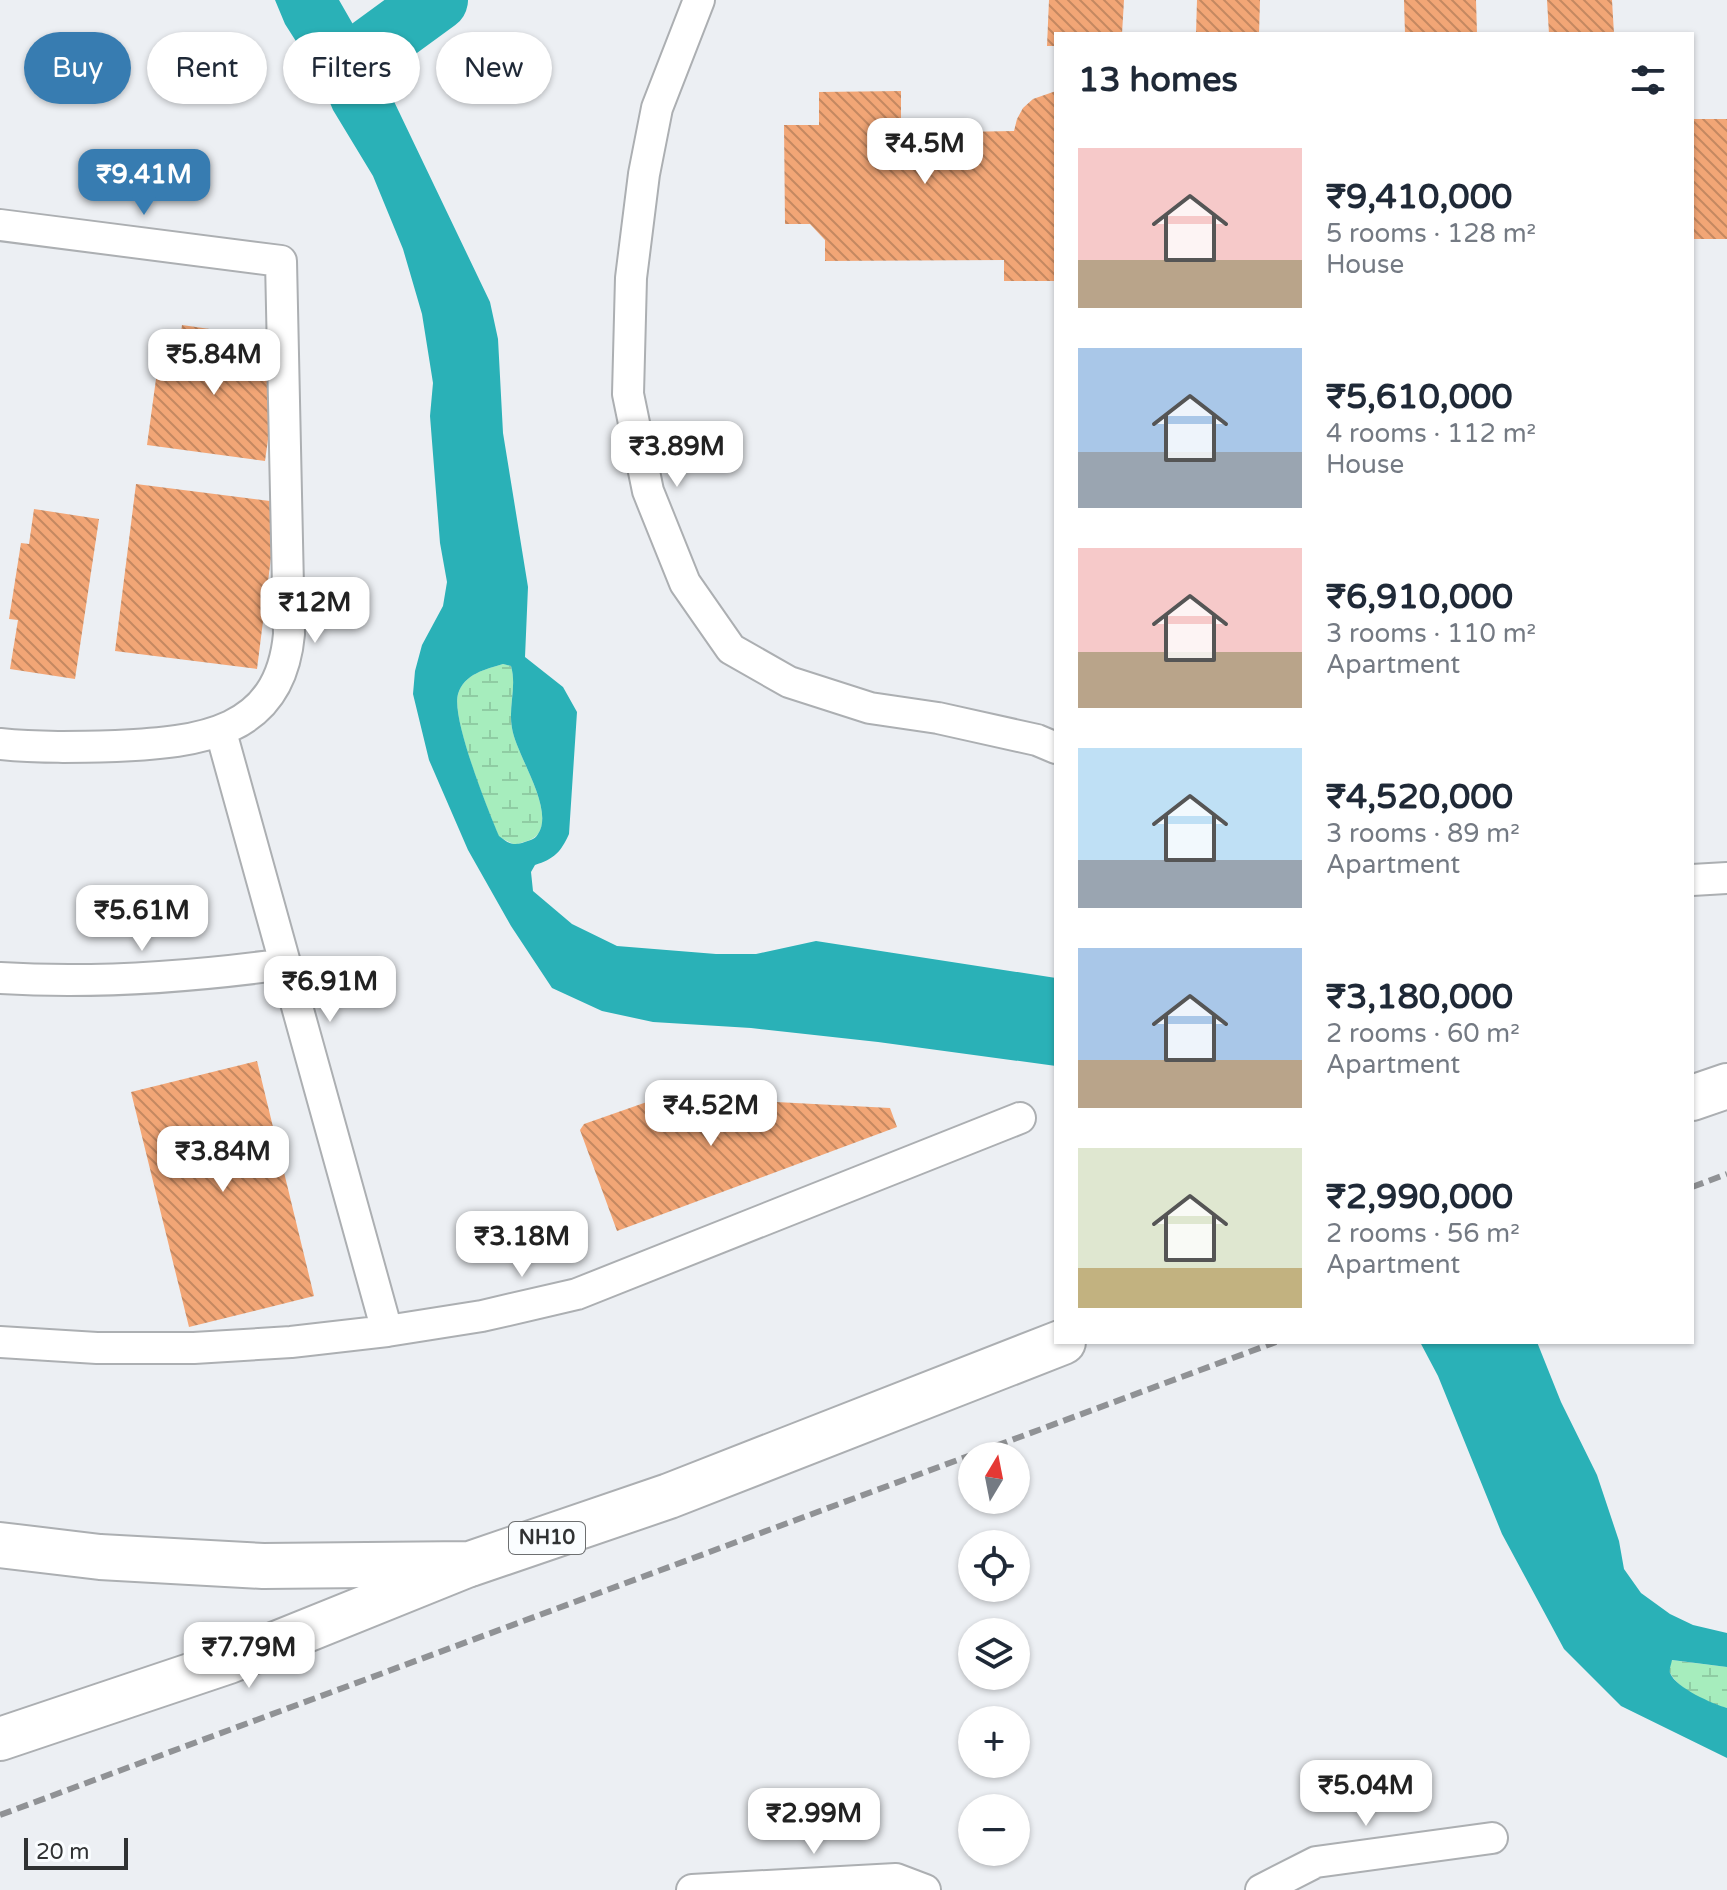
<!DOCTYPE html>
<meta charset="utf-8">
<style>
body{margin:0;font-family:"Varela Round",sans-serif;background:#f2f2f3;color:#1f2937;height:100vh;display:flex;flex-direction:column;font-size:30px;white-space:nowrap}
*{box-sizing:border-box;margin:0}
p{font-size:26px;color:#747a83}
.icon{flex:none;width:44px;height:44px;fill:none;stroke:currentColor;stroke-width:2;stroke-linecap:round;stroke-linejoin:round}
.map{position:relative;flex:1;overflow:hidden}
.details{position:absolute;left:1054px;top:32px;width:640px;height:1312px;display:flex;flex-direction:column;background:#fff;border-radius:0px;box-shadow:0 2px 6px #0004}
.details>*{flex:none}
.top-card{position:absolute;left:24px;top:32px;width:760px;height:72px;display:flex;gap:16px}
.needle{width:52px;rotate:10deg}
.tools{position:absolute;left:958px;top:1442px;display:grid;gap:16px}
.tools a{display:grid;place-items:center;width:72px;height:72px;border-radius:50%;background:#fff;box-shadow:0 2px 6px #0004;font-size:40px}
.scale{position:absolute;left:24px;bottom:20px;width:104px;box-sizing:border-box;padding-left:8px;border:4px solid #303233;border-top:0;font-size:22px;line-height:28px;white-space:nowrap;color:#303233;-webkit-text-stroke:6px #fafdff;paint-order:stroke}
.price{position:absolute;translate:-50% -68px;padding:0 18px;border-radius:16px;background:#fff;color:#222;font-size:26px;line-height:52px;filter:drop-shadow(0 2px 4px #0008)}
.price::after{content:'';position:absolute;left:50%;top:48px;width:24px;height:18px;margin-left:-12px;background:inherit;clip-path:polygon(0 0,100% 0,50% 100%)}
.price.current{background:#377cb1;color:#fff}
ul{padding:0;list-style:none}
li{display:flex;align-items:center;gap:24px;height:200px;padding:0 24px}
li span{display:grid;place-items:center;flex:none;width:224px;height:160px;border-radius:0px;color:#555}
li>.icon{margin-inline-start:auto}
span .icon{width:96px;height:96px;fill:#fffc;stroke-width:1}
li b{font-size:34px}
h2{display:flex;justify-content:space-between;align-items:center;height:96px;padding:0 24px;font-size:34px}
.chip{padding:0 28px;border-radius:36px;background:#fff;box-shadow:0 2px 6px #0004;font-size:28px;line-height:72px}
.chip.current{background:#377cb1;color:#fff}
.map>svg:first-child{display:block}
.wetland{fill:url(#wetland-marsh)}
.water{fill:#2ab1b7;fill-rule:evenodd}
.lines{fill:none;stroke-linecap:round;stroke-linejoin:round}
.river{stroke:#2ab1b7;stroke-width:62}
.building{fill:url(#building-back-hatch)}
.street-casing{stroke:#acafb2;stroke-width:34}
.secondary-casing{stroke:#acafb2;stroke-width:46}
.highway-casing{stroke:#acafb2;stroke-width:48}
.street{stroke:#fff;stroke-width:30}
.secondary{stroke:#fff;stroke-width:42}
.highway{stroke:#fff;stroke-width:44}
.rail{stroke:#909295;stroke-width:6;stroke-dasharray:12 6;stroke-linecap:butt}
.labels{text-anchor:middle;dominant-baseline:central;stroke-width:6;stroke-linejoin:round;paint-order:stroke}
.shield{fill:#fafdff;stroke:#6d6f70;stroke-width:2}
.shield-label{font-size:20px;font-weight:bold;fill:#303233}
</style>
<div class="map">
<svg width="1727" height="1890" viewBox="0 0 1727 1890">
<defs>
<pattern id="wetland-marsh" width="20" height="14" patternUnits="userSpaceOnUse" patternTransform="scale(2)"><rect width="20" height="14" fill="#a6edbd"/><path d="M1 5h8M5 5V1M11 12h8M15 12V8" fill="none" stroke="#8fcca3"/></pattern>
<pattern id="building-back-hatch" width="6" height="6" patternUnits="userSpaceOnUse" patternTransform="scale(2)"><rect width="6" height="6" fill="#f2a676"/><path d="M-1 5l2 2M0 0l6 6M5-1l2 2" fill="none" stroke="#c48861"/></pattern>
</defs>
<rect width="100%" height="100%" fill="#eceff3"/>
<path class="wetland" d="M503,664L511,666C517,687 508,706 512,728C516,755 555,809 538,834C533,841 522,842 515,845L499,837C488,810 451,719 458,694C464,674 486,669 503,664Z
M1671,1660L1727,1667V1708C1707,1703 1678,1690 1669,1671Z"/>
<path class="water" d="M275,0H339L378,68L490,302L498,339L503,433L528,587L525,657L563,687L577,712L569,834C561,852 554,859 535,865L531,872L533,891L572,924L617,946L716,954H756L816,941L1056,978V1066L878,1042L751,1028L653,1022L602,1011L552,988L511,926L468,850L429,760L413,694L415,671L422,645L443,606L447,582L440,543L430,416L433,383L422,314L403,249L373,176L333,110L320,79L285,24ZM503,664L511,666C517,687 508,707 512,728C516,755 555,809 538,834C535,840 527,841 522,843C511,846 507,842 499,836C488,810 451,718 458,694C464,674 486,669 503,664Z
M1420,1342H1537L1561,1402L1597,1475L1619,1541L1624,1569L1641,1593L1670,1614L1693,1625L1727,1633V1667L1672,1660C1671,1665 1669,1669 1670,1673C1676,1688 1713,1704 1727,1708V1758L1621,1706L1564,1649L1502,1534L1438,1376Z"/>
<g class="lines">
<path class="river" d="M337,73L437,0"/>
</g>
<path class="building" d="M1049,0H1124L1122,34H1056V46H1047Z
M1197,0H1260L1259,34H1196Z
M1404,0H1476L1477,34H1405Z
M1547,0H1612L1614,34H1549Z
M901,91V133L1014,131L1017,119L1023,108L1033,99L1056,91V281H1004V260L825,261V240L810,224H785L784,125H819V92Z
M1692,119H1727V239H1692Z
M182,325L251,335L247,356L279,360L265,461L147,445L159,357L177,360Z
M136,484L278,502L257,669L115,651Z
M34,509L99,519L75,679L10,669L18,620L9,619L21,543L29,544Z
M257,1061L314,1296L189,1327L131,1092Z
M664,1096L890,1108L897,1127L617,1231L580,1130L584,1124Z"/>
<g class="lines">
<g class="street-casing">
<path id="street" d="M699,0L657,108L644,174L631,278L628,394L648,491L685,583L731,649L789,682L870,708L938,718L1037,740L1056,748
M0,225L281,261L289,634C280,734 200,742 116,746C78,747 38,748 0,744
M221,732L387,1331
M1692,880L1727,878
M0,978C97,984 190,977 285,964
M0,1342L97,1348H194L291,1342L387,1331L482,1316L577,1294L1020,1118
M692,1890L896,1879L925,1890
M1261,1890L1316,1862L1492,1838"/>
</g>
<g class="secondary-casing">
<path id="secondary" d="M0,1739L229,1662L467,1566"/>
</g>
<g class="highway-casing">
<path id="highway" d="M1692,1098L1727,1086
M0,1545L100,1557L263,1566L470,1564L669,1496L1063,1342"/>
</g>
<use href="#street" class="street"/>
<use href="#secondary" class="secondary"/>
<use href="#highway" class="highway"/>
<path class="rail" d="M1692,1187L1727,1174
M0,1815L1276,1342"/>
</g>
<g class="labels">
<rect class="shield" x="509" y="1522" width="76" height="32" rx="6"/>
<g class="shield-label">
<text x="547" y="1538">NH10</text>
</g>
</g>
</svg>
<div class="tools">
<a><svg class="needle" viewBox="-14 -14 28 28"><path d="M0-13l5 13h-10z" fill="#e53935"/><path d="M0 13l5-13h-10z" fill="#747a83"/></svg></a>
<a><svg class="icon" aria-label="locate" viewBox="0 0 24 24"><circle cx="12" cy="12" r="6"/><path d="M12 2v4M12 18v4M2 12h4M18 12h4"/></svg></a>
<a><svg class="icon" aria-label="layers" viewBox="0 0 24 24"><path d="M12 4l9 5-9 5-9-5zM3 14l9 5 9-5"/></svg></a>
<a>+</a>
<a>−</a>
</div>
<div class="scale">20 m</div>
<b class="price" style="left:925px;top:186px">₹4.5M</b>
<b class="price current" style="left:144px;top:217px">₹9.41M</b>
<b class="price" style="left:214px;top:397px">₹5.84M</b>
<b class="price" style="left:677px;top:489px">₹3.89M</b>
<b class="price" style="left:315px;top:645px">₹12M</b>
<b class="price" style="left:142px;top:953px">₹5.61M</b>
<b class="price" style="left:330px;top:1024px">₹6.91M</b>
<b class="price" style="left:711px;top:1148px">₹4.52M</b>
<b class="price" style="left:223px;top:1194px">₹3.84M</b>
<b class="price" style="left:522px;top:1279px">₹3.18M</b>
<b class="price" style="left:249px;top:1690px">₹7.79M</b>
<b class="price" style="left:1366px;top:1828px">₹5.04M</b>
<b class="price" style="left:814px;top:1856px">₹2.99M</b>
<div class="top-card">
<a class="chip current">Buy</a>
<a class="chip">Rent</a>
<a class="chip">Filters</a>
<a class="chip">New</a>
</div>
<section class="details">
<h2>13 homes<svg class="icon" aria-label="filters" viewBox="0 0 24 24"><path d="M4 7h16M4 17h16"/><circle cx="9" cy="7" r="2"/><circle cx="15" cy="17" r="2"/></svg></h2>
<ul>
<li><span style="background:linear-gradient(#f6c9c9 70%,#b9a48a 0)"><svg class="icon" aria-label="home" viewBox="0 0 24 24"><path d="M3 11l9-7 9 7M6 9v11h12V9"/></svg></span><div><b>₹9,410,000</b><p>5 rooms · 128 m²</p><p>House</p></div></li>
<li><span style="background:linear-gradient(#a9c7e8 65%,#9aa5b1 0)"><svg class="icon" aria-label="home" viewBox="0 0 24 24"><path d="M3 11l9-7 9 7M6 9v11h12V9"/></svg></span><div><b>₹5,610,000</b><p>4 rooms · 112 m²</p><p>House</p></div></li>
<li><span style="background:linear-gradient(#f6c9c9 65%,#b9a48a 0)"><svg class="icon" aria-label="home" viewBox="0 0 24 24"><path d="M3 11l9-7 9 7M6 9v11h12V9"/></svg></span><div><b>₹6,910,000</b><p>3 rooms · 110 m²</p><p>Apartment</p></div></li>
<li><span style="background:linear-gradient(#bfe0f5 70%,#9aa5b1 0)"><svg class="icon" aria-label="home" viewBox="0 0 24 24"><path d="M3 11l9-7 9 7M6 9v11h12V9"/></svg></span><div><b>₹4,520,000</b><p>3 rooms · 89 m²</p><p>Apartment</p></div></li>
<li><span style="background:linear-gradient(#a9c7e8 70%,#b9a48a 0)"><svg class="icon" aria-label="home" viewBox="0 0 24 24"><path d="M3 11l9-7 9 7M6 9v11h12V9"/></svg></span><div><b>₹3,180,000</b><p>2 rooms · 60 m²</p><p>Apartment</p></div></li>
<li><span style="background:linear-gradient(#dfe7d0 75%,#c2b280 0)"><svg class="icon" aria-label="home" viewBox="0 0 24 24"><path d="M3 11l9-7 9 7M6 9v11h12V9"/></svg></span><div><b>₹2,990,000</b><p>2 rooms · 56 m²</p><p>Apartment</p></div></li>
</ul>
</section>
</div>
